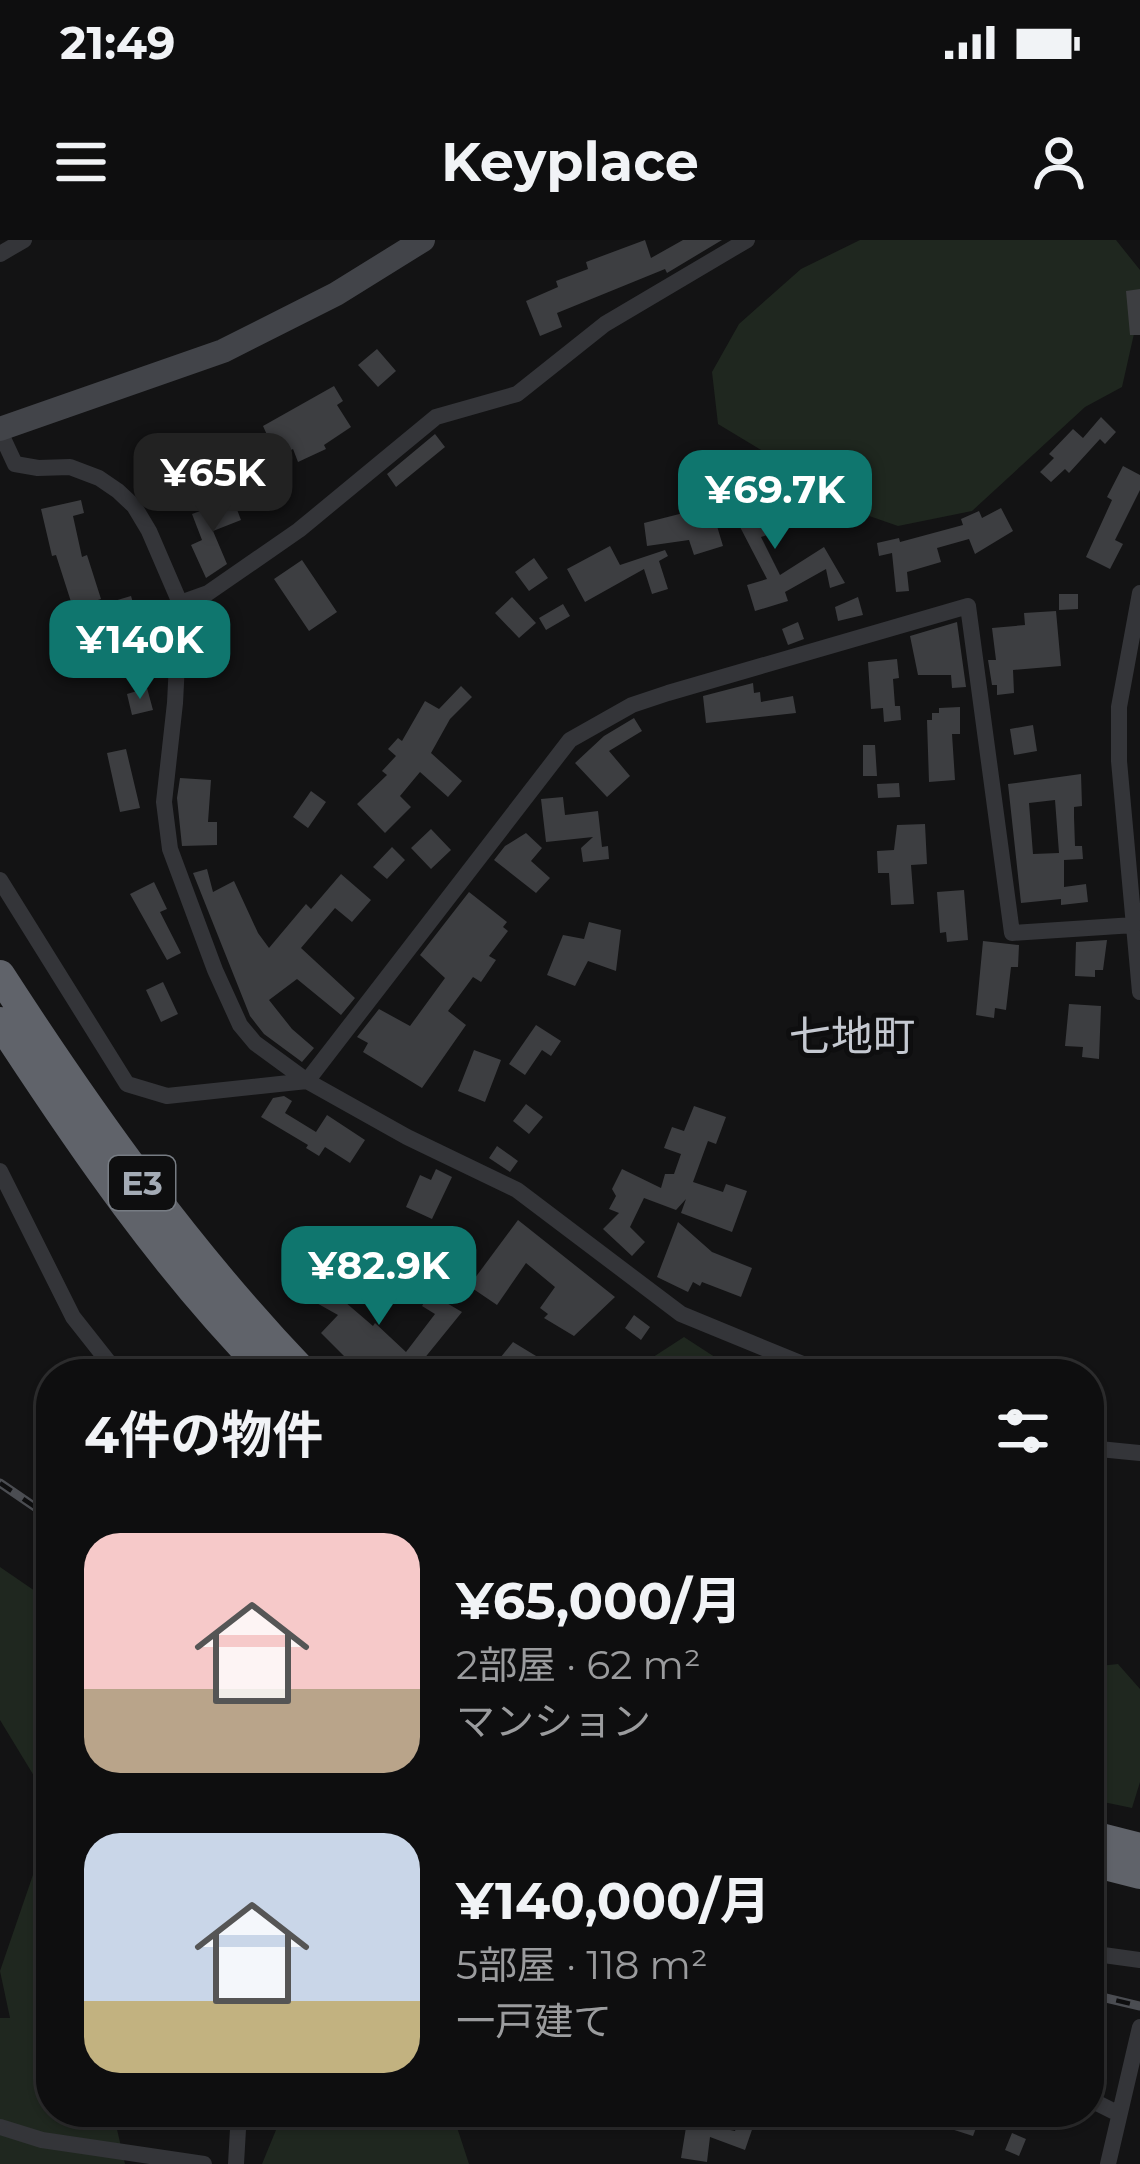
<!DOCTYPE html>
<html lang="ja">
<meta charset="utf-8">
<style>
body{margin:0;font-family:Montserrat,"Noto Sans JP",sans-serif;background:#1c1c1d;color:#f1f3f6;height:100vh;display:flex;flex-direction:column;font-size:45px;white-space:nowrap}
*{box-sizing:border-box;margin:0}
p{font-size:39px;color:#9b9c9e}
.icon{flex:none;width:66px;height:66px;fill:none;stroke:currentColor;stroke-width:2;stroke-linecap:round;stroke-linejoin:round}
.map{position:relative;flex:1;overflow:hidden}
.panel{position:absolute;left:36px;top:1119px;width:1068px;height:768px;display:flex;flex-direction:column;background:#0e0e0f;border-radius:48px;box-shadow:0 3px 9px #0004,0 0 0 3px #2e2e2f}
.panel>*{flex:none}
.price{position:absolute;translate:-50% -102px;padding:0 27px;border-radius:24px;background:#0f766e;color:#fff;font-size:39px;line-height:78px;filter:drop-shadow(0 3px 6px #0008)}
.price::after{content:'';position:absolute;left:50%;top:72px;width:36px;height:27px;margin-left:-18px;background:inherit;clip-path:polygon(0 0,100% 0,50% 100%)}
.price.current{background:#222;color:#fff}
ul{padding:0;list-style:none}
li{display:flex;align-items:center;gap:36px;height:300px;padding:0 48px}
li span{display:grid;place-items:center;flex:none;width:336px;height:240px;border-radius:36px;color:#555}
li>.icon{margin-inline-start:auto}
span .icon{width:144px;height:144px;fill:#fffc;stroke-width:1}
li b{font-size:51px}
h2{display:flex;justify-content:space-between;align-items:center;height:144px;padding:0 48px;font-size:51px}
.status{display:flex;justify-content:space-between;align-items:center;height:84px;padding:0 60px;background:#0e0e0f;direction:ltr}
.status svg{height:33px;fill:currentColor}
header{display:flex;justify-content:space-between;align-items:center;height:156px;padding:0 48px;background:#0e0e0f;font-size:54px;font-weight:700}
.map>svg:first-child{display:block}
.green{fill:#1f271f}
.building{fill:#3d3e41;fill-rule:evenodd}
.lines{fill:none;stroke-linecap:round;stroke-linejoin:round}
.street{stroke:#343539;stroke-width:16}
.secondary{stroke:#424449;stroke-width:24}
.highway{stroke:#60636a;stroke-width:30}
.rail-casing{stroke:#4b4d52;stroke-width:9}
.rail{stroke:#0e0e0f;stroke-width:4.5;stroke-dasharray:14;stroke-linecap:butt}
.labels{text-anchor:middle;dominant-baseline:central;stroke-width:10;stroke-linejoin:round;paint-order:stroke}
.shield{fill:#0e0e0f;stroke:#777c83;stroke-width:3}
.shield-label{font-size:33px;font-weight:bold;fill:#a4abb5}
.quarter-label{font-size:42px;fill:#c5c9d1;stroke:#0e0e0f}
</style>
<div class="status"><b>21:49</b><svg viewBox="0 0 49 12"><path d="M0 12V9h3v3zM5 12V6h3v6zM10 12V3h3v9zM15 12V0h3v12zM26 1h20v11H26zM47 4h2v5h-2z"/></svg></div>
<header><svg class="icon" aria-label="menu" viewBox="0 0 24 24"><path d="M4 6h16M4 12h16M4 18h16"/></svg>Keyplace<svg class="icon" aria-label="person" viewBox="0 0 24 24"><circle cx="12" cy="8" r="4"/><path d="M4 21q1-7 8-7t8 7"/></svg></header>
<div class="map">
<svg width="1140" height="1924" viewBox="0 0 1140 1924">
<rect width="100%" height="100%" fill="#131314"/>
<path class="green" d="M860,0H1116L1140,30V67L1122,147L1085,167L972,271L898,286L832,263L796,231L718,184L712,132L739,84L801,29Z
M684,1097L741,1134H627Z
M0,1327L51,1362V1872H113L125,1924H0V1778H10L0,1731L35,1629L45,1554L0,1480Z
M1118,1424L1140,1449V1542L1132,1568L1089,1559V1427Z
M294,1872H452L469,1924H262L276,1890Z"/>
<path class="building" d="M645,0L651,18L683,0H722L667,33L665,29L557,73L562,87L540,96L526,61L558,47L556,41L588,29L586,22Z
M1140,49V95H1130L1126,51Z
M377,109L396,131L378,147L358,125Z
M334,146L343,161L337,165L351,187L324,205L326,209L298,222L293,209L277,217L263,186Z
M1101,177L1116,192L1105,204L1100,199L1069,233L1065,229L1051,242L1040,232L1054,218L1049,214L1073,189L1083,198Z
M435,194L445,207L396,247L387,234Z
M1123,226L1140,235V250L1115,300L1123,304L1110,329L1086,317L1112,260L1107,257Z
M759,250L764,269L778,264L787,288L761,297L780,335L824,307L845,343L830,348L826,329L785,352L788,361L755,371L747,345L767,339L725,258Z
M233,259L241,280L213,291L227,324L206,338L191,305L202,300L192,274Z
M81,260L84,273L73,276L82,317L87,315L101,359L73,368L56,315L52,316L41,269Z
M711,266L723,306L694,315L689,300L647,306L644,283Z
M1001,268L1013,291L975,314L969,299L937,308L941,322L907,332L909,351L896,352L892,313L879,316L877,303L899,298L900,302L963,285L961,279L979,271L982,278Z
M610,306L620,325L665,310L668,316L659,321L668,349L652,354L644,329L585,362L567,329Z
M534,318L548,338L529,351L515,332Z
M302,320L337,372L309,391L274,339Z
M1059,354H1078V369L1059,370Z
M131,356L142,393L122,401L115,384L121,382L114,361Z
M512,357L536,383L519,398L495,373Z
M858,357L863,375L838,381L835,367Z
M563,364L570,376L546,390L539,378Z
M1056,371L1061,426L1013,430L1014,453L997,455V445H992L988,420H996L992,388L1025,385L1024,373Z
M798,382L804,399L788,405L782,389Z
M957,382L966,447L952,448L951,435H918L910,396Z
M897,419L899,438L893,439L895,466H900L901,480L884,482L883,468L871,469L868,422Z
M753,443L754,453L760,452L761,462L793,456L796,473L706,483L703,456Z
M461,446L472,457L450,479L431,513L462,541L448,557L420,532L400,556L411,567L385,593L357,564L387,535L382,531L396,516L388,509L398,498L402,501L425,461L439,469Z
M147,448L153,470L132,475L127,454Z
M960,467V494H952L955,540L929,542L927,480H932V473H939V468Z
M634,478L642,491L609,511L630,536L607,557L575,523L604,496Z
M1033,485L1037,511L1014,515L1010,489Z
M863,505H875L877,536H863Z
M126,509L140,568L120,572L107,513Z
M1081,534L1082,566L1074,567V577L1075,606H1082L1083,619L1064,620V647L1086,644L1088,662L1061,665V659L1021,663L1008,544ZM1055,560L1059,613L1033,614L1029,563Z
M180,538L211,540L208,582H217V605L182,606L177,558Z
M899,543L900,557L878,558L877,544Z
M311,551L326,562L308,588L293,577Z
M563,557L565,575L598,571L602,607L608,606L609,619L583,622L581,608L593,597L546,602L541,559Z
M925,584L927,624L911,625L914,664L891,665L889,633H878L877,611L894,610L897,585Z
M431,589L451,610L431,629L411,608Z
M526,593L542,608L531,621L550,638L536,653L494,620L505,606Z
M392,607L405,620L387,639L373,627Z
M207,629L213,652L234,641L258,693L269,708L306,664L311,669L341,634L371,660L352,682L335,668L301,708L355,758L341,775L297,739L269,760L292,789L314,808L302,822L264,794L250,776L193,633Z
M154,642L167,669L160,672L181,713L167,720L130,654Z
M964,650L968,700L947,702L946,692L940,693L937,652Z
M469,652L507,682L503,687L508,691L489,716L496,720L481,742L473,737L448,771L466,785L422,848L363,812L368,803L357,797L379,769L410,786L445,738L420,715Z
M589,682L621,690L616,731L588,721L575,746L547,735L563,695L584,699Z
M1107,700L1103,730H1095V737L1075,736L1076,702Z
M983,701L1019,705L1018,727H1011L1006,770L995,768L994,778L976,775Z
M163,742L178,774L161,782L146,750Z
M1069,764L1101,766L1099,819L1082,817L1083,807L1065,806Z
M536,785L561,801L551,816L542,810L525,835L509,824Z
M474,810L501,820L485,862L458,851Z
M284,856L292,861L285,873L316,892L327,875L365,900L350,923L325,907L319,916L306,908L308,905L261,877L273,858Z
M526,864L543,877L529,894L513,881Z
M694,866L726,877L716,904L708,901L693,942L723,952L726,944L747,951L732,992L681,973L686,959L676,970L644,958L630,987L645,1002L632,1016L603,989L619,973L609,969L616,956L612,949L622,929L661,948L665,934H674L681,914L664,908L672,887L684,891Z
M497,906L518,921L510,932L489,918Z
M436,929L452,937L432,979L406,967L420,935L431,940Z
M518,980L615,1057L574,1096L544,1078L548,1074L540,1068L555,1047L526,1023L497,1065L469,1046Z
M678,982L712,1012L752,1028L741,1057L702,1042L700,1046L693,1042L688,1052L657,1037Z
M315,1021L337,1034L327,1052L345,1062L373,1086L375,1083L406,1112L435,1074L422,1066L437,1041L440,1043L446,1033L459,1040L445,1062L462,1072L419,1125L429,1134H363L344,1116L321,1093L338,1075L297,1052Z
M634,1075L650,1087L641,1100L625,1088Z
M513,1102L541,1119L531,1134H487Z
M726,1872H771L765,1888L754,1884L745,1910L710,1897L707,1922L681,1918L687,1881L735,1891L739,1879Z
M953,1872H982L973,1896L948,1888Z
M1012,1893L1026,1899L1019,1916L1005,1910Z"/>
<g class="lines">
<path class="street" d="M0,14L24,0
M0,192L15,224L38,228L70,227L99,238L118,251L134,266L149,291L180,363L175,463L164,562L170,609L215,730L240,785L255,803L307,841L407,897L517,950L681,1074L827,1134
M1140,353L1119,467V521L1140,752
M180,363L208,353L299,290L436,177L517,154L605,84L747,0
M0,640L127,844L167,856L307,841L570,500L632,465L668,453L968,366L1012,693L1134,685
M0,931L73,1077L118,1134
M1089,1208L1140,1213
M1089,1713L1140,1720
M1089,1859L1119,1874
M0,1887L42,1900L204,1924
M236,1924L239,1872
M1108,1924L1140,1787"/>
<path class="secondary" d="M0,189L223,111L336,54L423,0"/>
<path class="highway" d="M0,735C92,877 188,1012 305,1134
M0,782C81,906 165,1029 269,1134
M1089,1595L1140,1608
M1089,1621L1140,1634"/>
<g class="rail-casing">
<path id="rail" d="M0,1243L51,1278
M1089,1754L1140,1766"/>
</g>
<use href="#rail" class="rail"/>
</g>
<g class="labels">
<rect class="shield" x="109" y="916" width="66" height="54" rx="9"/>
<g class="shield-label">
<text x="142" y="943">E3</text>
</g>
<g class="quarter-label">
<text x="852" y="796">七地町</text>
</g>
</g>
</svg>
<b class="price current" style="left:213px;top:295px">¥65K</b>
<b class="price" style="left:775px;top:312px">¥69.7K</b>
<b class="price" style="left:140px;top:462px">¥140K</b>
<b class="price" style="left:379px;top:1088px">¥82.9K</b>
<section class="panel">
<h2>4件の物件<svg class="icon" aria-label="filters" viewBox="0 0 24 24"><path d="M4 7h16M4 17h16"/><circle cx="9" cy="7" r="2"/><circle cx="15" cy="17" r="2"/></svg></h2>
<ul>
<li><span style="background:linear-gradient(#f6c9c9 65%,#b9a48a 0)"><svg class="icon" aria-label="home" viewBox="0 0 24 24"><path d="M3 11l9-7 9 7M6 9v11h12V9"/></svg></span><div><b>¥65,000/月</b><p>2部屋 · 62 m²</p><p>マンション</p></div></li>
<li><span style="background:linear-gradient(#c9d6e8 70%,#c2b280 0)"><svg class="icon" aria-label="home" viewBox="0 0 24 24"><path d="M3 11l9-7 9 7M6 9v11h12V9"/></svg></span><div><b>¥140,000/月</b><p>5部屋 · 118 m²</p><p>一戸建て</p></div></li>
</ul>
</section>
</div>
